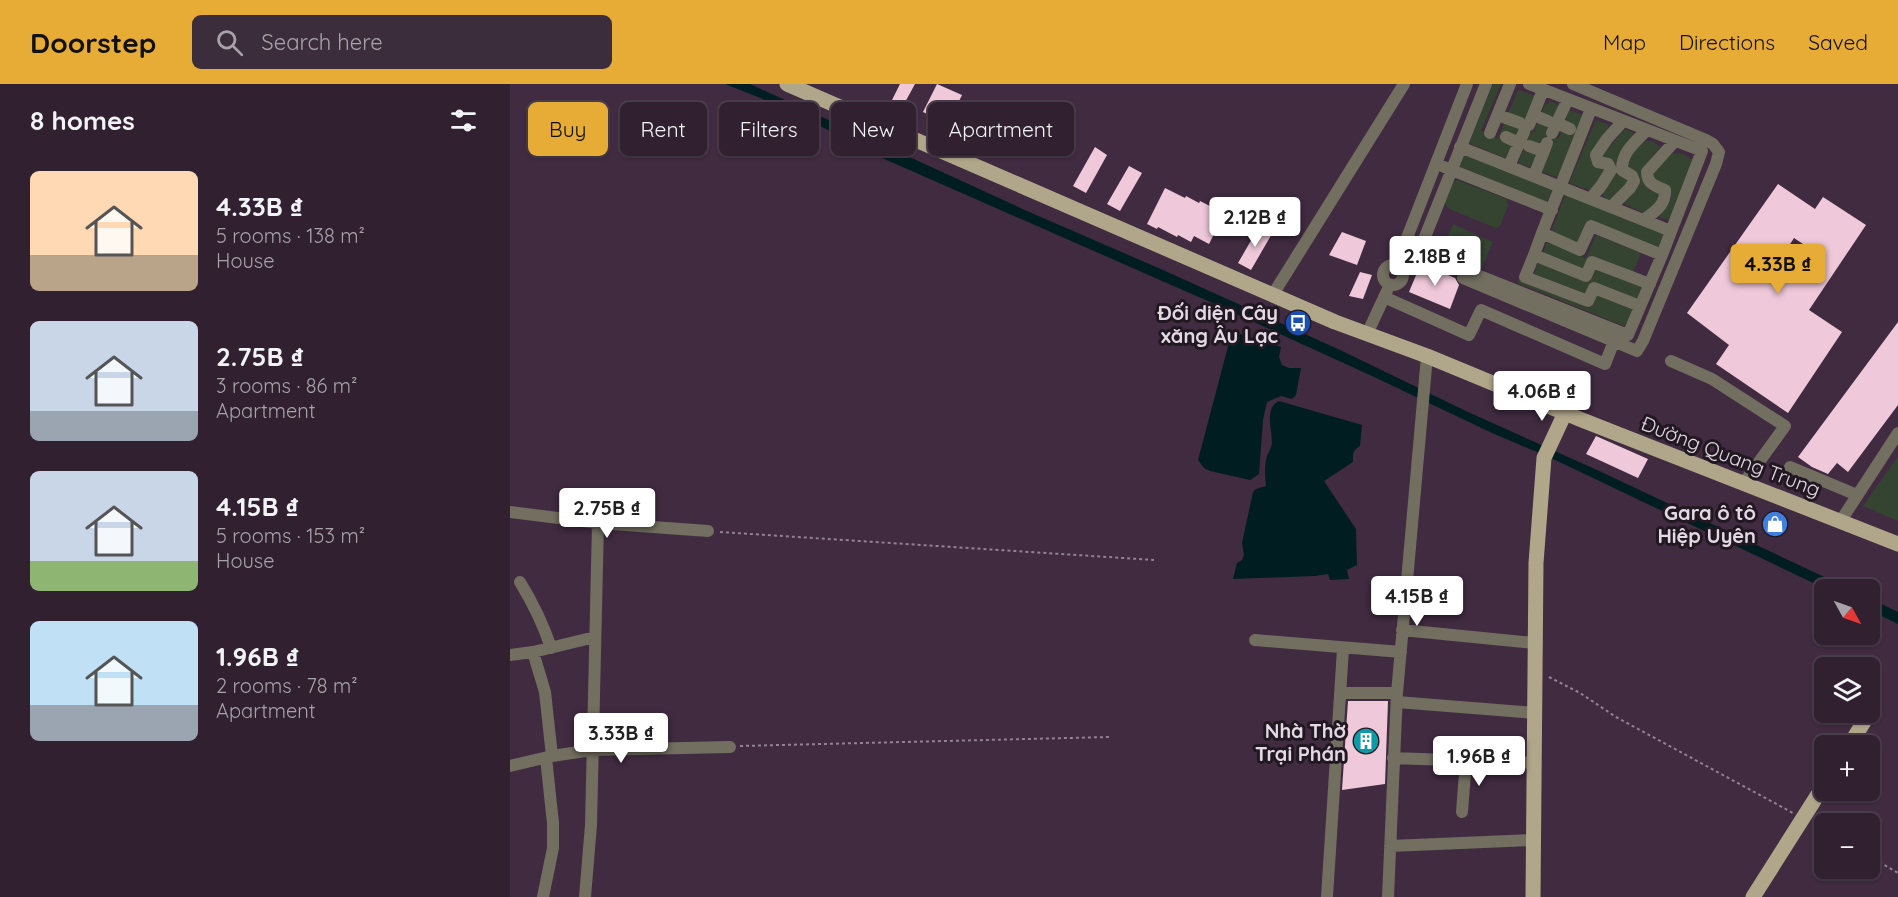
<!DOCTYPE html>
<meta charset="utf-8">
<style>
body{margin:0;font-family:Quicksand,sans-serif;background:#3c2d3c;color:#f1f3f6;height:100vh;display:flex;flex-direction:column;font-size:22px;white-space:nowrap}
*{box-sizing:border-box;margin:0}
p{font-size:20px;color:#a8a3ab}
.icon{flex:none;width:33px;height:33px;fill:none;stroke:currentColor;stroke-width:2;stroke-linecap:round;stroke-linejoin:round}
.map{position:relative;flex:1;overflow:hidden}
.drawer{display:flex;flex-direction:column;background:#302030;width:510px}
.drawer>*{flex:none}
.banner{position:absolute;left:18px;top:18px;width:570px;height:54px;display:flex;gap:12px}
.needle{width:39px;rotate:130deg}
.controls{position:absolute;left:1304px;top:495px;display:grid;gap:12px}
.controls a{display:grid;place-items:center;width:66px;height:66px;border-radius:9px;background:#302030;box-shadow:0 2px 4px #0004,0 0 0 2px #4b3e4c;font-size:30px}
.price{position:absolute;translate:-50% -51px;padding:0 14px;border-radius:6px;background:#fff;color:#222;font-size:20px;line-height:39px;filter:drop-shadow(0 2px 3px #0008)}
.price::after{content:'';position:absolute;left:50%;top:36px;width:18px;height:14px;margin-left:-9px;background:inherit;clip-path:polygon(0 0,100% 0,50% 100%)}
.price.active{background:#e6ac36;color:#111}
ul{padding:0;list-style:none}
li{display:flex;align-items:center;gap:18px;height:150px;padding:0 30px}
li span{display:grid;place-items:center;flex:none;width:168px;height:120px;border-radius:9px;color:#555}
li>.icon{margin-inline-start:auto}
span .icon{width:72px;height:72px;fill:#fffc;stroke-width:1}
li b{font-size:26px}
h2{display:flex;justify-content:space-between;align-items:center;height:72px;padding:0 30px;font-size:26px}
.tag{padding:0 21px;border-radius:9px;background:#302030;box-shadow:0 2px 4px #0004,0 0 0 2px #4b3e4c;font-size:21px;line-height:54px}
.tag.active{background:#e6ac36;color:#111}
header{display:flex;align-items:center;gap:36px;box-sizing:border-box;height:84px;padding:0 30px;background:#e6ac36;color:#111}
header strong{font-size:28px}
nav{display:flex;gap:33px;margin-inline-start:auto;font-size:21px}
.search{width:420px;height:54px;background:#3c2d3c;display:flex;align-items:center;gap:15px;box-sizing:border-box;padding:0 21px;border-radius:9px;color:#a8a3ab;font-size:22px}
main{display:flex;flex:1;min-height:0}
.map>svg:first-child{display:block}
.green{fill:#354331}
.water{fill:#001e21}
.building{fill:#efc8d9;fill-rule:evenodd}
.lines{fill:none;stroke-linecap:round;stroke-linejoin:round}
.path{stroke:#938293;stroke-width:2;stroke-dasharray:3 3;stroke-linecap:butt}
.minor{stroke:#726e60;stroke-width:12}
.major{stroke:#b0a78a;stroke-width:15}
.labels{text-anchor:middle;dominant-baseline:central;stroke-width:6;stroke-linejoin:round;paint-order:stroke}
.poi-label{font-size:20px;font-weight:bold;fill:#e5d8e5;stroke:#211821;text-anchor:end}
.street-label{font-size:20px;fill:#e5d8e5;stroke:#211821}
</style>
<header>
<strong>Doorstep</strong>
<div class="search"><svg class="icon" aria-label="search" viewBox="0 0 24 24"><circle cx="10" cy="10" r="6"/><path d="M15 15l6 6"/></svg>Search here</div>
<nav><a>Map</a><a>Directions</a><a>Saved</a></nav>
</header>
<main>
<section class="drawer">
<h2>8 homes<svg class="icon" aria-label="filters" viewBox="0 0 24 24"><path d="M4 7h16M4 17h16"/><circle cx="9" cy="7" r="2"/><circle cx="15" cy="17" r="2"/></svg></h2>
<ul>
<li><span style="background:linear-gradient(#ffd9b3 70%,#b9a48a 0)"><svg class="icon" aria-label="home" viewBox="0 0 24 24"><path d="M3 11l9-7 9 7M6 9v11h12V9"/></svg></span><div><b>4.33B ₫</b><p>5 rooms · 138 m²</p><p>House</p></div></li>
<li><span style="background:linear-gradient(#c9d6e8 75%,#9aa5b1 0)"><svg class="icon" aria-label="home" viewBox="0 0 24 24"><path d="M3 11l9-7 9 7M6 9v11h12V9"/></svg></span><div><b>2.75B ₫</b><p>3 rooms · 86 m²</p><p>Apartment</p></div></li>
<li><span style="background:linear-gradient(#c9d6e8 75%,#8fb573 0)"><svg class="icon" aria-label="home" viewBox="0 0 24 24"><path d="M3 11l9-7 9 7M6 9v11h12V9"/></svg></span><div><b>4.15B ₫</b><p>5 rooms · 153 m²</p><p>House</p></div></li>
<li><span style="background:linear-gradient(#bfe0f5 70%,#9aa5b1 0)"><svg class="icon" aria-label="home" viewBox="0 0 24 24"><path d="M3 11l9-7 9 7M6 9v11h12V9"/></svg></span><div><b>1.96B ₫</b><p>2 rooms · 78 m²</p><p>Apartment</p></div></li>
</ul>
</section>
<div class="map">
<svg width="1388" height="813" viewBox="0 0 1388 813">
<rect width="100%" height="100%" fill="#402b40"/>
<path class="green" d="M983,0H991L971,47L988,54L1008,6L1026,12L1016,44L1024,48L1035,20L1042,17L1049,22L1036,51L1040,54H1049L1059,26L1074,31L1050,94L1032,88L1043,58L1032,55L1021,84L1008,79L1020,49L1003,60L997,75L959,59Z
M1086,36L1099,41C1097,55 1083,62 1081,76L1084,81L1096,87L1093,93L1079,106L1059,99Z
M1115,45L1124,49L1126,54L1106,78L1107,84L1121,96L1102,116L1097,115L1093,112V109L1102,92L1090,74Z
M1136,57H1143L1150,63L1133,85L1131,93L1139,106L1151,110V115L1136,130L1115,120V116L1129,100V94L1117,85L1116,77L1130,60Z
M1162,69L1173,70L1184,77L1161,136L1150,134L1148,131C1165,116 1168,107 1144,97L1142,88Z
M953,70L1042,106L1037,118L948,82Z
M947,96L997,115L998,122L990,142L986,144L939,125L934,118L944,97Z
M1056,109L1154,149L1148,164L1078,137L1069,159L1044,149L1042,145Z
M943,140L983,158L971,186L931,168Z
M1086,151L1131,169L1123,188L1084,173L1077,189L1032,171L1037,158L1076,174Z
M1029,177L1080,197L1086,183L1132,202L1127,215L1083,198L1077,213L1023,192Z
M1009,195L1080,224L1087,207L1123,221L1124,227L1119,238L1114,242L1007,199Z
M1388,372V437L1353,422Z"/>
<path class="water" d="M215,0H240L517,127L653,186L828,265L958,328L1087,386L1340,505H1316L1041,374L982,349L862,292L700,218L363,70L280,26Z
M725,250H731L771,263L769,273L772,281L779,284H791L786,311L782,315L771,312L757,318L753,336L749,390L740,396L700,387L694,384L688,376L720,255Z
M769,317L852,341L850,362C842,367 843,370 843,378L814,397L846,445L847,481L837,486L839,495L820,496L818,490L805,492L723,495L727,479L732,476L734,471L732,459L743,408L746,405L756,402C755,392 754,382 757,372C759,367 762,363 762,358C762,345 754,324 769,317Z
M1359,514L1388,528V540L1359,526Z"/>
<path class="building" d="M390,0H405L393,22L382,16Z
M427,0L452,11L438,40L413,28Z
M479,27L490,33L475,62L464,56Z
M585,63L597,71L576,109L563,102Z
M619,82L632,89L610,127L597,120Z
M1268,100L1305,125L1313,113L1356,141L1299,226L1332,248L1278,329L1206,280L1219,261L1177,229ZM1284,154L1302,166L1287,188L1270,176Z
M655,104L675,114L676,112L689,119L690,117L704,124L707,119L717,124L699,160L684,152L681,158L668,151L667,153L648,143L647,145L637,140Z
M750,141L763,148L741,186L728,179Z
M832,148L856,157L847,181L819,171Z
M909,184L915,186L921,184L945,194L949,201L940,225L899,208Z
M850,188L862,191L853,215L839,212Z
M1388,238V321L1338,388L1327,379L1318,390L1302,383L1288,373Z
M1086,352L1138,375L1128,394L1076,370Z
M838,617H878L875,700L832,706Z"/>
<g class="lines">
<path class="path" d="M210,448L644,476
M1039,593L1070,609L1106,633L1283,729
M230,662L599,653
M1303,740L1314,746
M1359,772L1388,789"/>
<path class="minor" d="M976,0L909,168L1118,251L1152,171L1192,67L1019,0
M1081,25L1032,149L1070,166L1081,142L1152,171
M988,31L1010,39
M1023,31L1038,37
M1047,39L1060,45
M1019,41L1033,6
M980,49L1000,0
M1042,49L1058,15
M996,53L1009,59
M1019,62L1033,67
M950,63L1161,147
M999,82L1014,48
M934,83L1042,126
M1024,92L1037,59
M1080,115L1091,102L1101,86L1098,80L1088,78L1086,71L1097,55L1113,37
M1101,123L1120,104L1124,97L1122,92L1112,86C1111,69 1126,57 1137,46
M1134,136C1145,127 1156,121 1155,106C1145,102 1137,100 1137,88L1165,57
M1032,149L1024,171L1076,192L1082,178L1140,200
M891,168L915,178
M1024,171L1015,193L1078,217L1084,204L1130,222
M873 191a10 10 0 1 1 20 0a10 10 0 1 1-20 0Z
M886,182L957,0
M953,194L1127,267L1133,257L1206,80L1209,68L1203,60L1196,56L1063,0
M762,212L894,0
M874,213L959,251L971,226L1095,280L1104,257
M857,250L877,207
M1161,277L1202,295L1275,342L1233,400
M1280,383L1347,411
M0,428L88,439L198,447
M1330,438L1388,349
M10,498C24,521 33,539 41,564
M892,546L1024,559
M745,556L891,568
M23,568L35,608L42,672
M0,571L23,568L85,553
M830,609H887
M887,618L1025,629
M883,674L1025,679
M0,682L42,672L82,666L220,663
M952,728L956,676
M880,762L1024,756
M33,813L43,764V739L36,674
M75,813L81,741L88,439
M817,813L833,565
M878,813L887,609L917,272"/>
<path class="major" d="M277,0L825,238L917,272L1072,336L1388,460
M1339,662L1363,623
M1023,813L1026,479L1034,374L1055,329
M1243,813L1314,701"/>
</g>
<defs>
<g id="bus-disc" transform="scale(1.35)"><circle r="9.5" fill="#1a4fb4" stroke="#211821"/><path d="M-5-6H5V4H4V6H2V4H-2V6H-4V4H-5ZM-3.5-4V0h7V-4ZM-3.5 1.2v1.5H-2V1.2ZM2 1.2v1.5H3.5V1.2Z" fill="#fff"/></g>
<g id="shop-disc" transform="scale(1.35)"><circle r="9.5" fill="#3f7fe0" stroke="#211821"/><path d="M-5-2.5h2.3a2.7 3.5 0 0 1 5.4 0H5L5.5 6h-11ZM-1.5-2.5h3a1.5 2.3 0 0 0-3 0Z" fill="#fff"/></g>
<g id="building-disc" transform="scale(1.35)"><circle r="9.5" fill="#0f9aa8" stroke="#211821"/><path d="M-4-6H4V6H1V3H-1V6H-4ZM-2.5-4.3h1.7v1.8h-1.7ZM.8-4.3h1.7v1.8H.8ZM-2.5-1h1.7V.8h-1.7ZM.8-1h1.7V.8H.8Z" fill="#fff"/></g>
</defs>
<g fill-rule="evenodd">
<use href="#bus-disc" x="788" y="239"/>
<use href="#shop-disc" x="1265" y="440"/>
<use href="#building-disc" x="856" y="657"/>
</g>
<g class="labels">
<g class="poi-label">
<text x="768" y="228">Đối diện Cây<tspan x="768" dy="23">xăng Âu Lạc</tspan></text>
<text x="1246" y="428">Gara ô tô<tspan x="1246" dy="23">Hiệp Uyên</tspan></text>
<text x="836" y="646">Nhà Thờ<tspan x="836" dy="23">Trại Phán</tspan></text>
</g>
<g class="street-label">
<text transform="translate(1221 372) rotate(21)">Đường Quang Trung</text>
</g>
</g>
</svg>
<div class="controls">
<a><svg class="needle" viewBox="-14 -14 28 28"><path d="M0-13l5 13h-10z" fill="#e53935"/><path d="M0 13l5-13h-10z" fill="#a8a3ab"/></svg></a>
<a><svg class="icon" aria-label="layers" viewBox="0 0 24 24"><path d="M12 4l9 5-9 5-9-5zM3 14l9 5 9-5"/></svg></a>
<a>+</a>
<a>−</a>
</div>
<b class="price" style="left:745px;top:164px">2.12B ₫</b>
<b class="price" style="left:925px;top:203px">2.18B ₫</b>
<b class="price active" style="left:1268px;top:211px">4.33B ₫</b>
<b class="price" style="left:1032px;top:338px">4.06B ₫</b>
<b class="price" style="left:97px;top:455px">2.75B ₫</b>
<b class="price" style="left:907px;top:543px">4.15B ₫</b>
<b class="price" style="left:111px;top:680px">3.33B ₫</b>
<b class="price" style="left:969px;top:703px">1.96B ₫</b>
<div class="banner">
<a class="tag active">Buy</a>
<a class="tag">Rent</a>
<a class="tag">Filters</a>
<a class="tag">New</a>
<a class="tag">Apartment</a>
</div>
</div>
</main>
